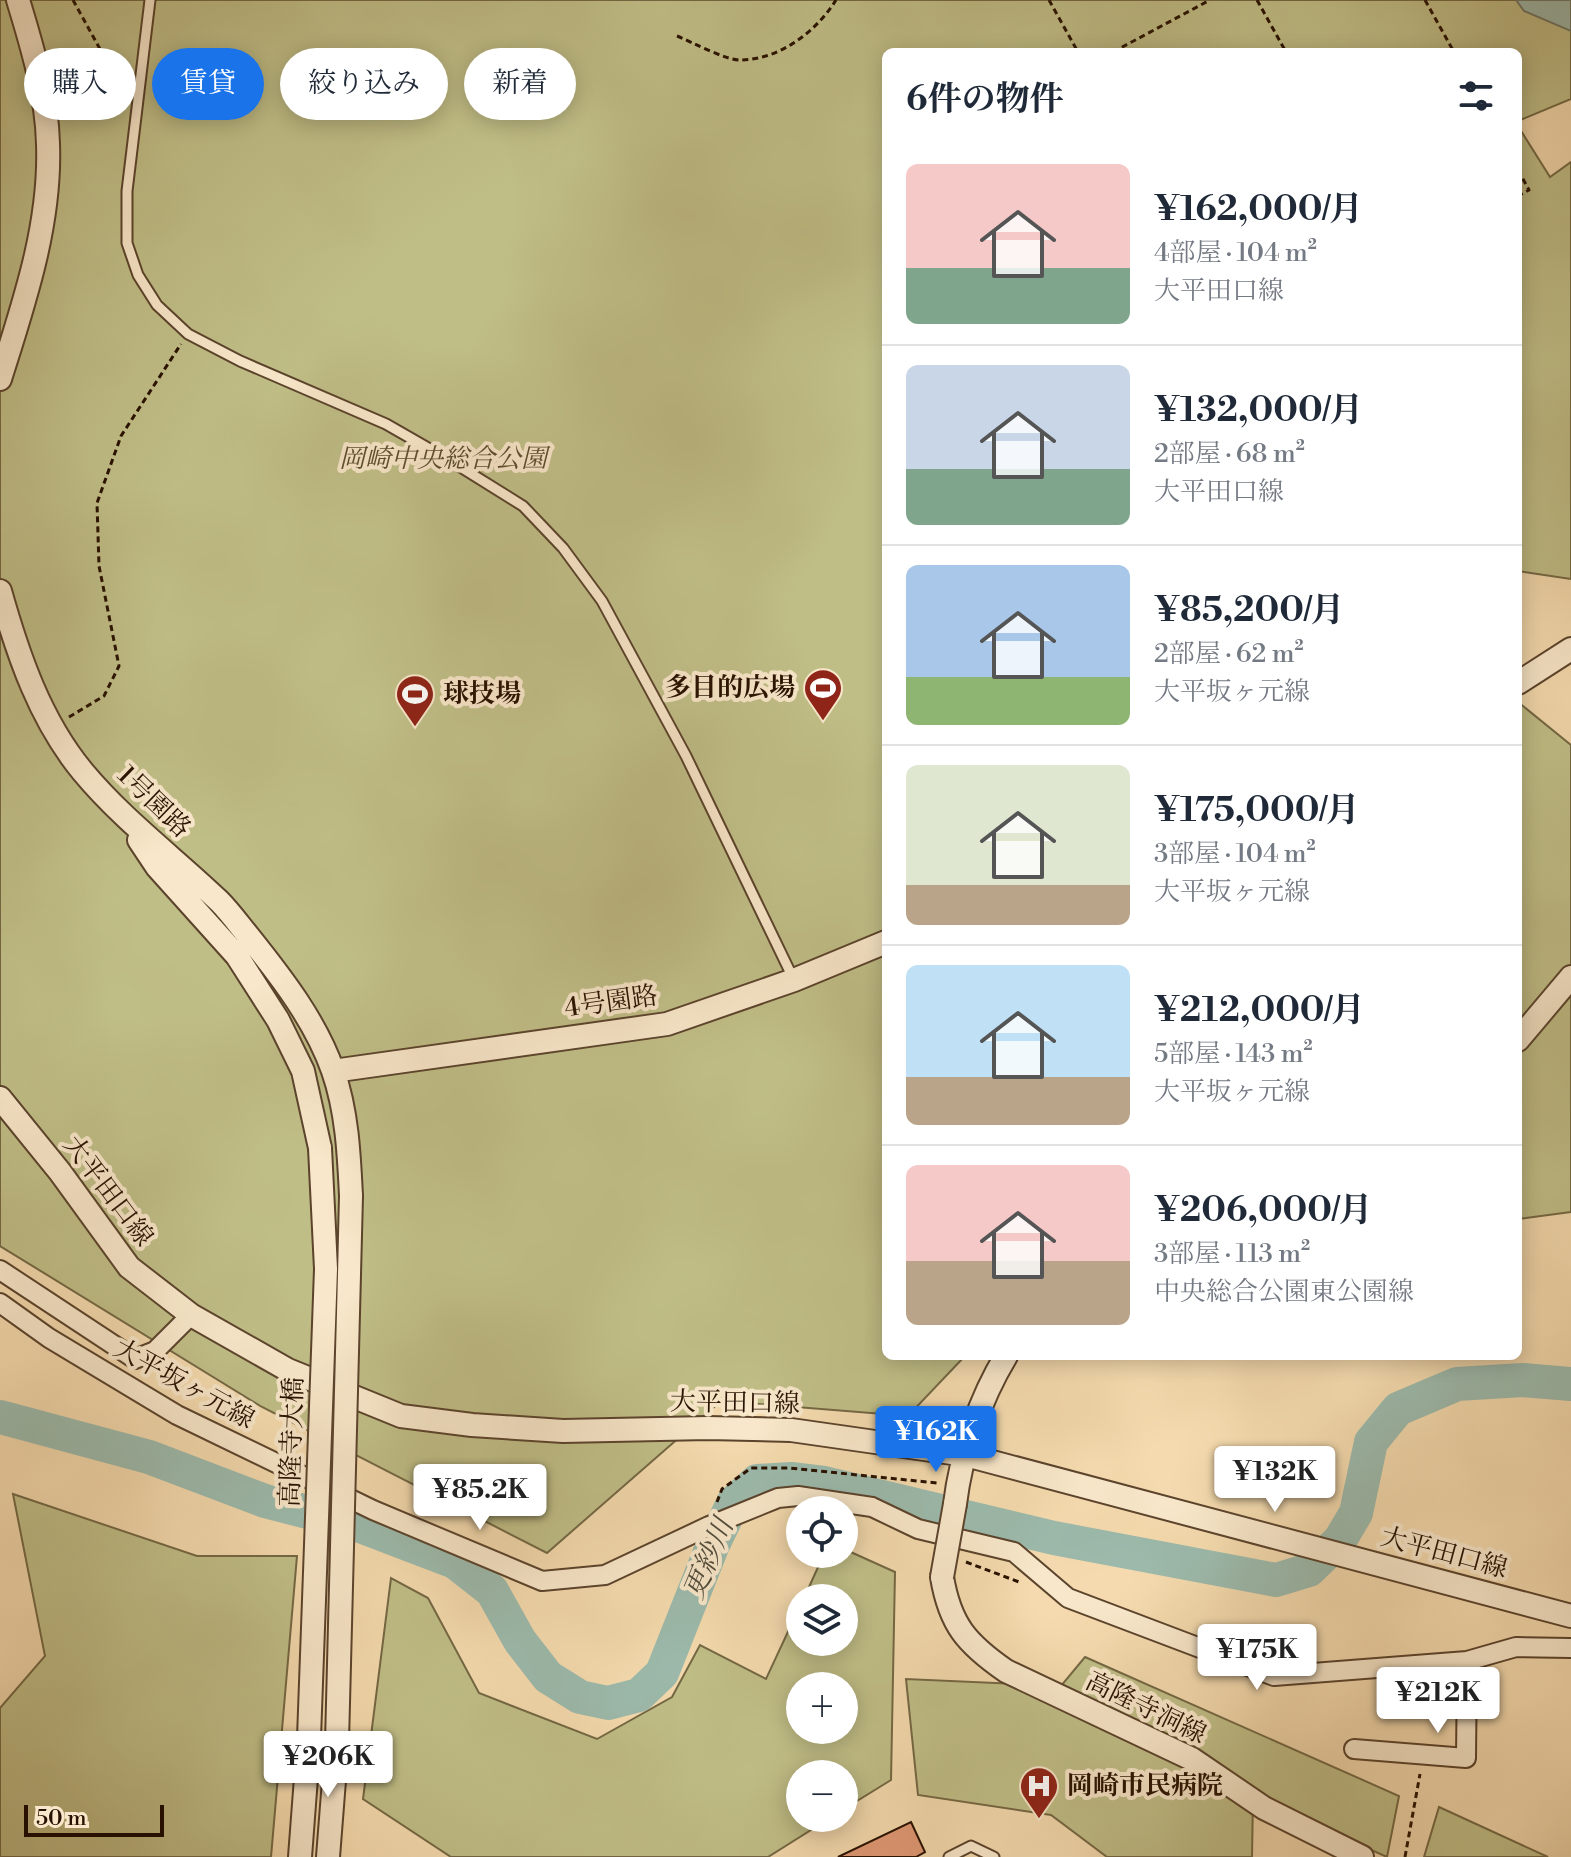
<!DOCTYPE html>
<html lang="ja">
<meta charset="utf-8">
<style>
body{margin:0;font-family:"Libre Bodoni","Noto Serif JP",serif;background:#f6f6f7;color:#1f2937;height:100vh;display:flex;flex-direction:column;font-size:30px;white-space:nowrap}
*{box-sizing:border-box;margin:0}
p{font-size:26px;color:#747a83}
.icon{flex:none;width:44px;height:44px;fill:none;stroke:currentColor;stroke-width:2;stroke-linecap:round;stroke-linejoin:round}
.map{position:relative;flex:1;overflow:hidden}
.details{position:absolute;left:882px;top:48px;width:640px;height:1312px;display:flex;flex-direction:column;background:#fff;border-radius:12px;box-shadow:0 4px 20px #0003}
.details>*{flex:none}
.banner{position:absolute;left:24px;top:48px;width:738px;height:72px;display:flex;gap:16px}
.tools{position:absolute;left:786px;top:1496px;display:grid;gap:16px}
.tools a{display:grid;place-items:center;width:72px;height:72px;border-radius:50%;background:#fff;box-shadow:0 4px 20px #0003;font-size:40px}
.scale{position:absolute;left:24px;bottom:20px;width:140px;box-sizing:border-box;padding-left:8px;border:4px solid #281100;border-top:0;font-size:22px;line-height:28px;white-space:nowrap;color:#281100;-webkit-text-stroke:6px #f8e7ca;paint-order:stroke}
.price{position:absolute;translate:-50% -68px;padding:0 18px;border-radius:8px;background:#fff;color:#222;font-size:26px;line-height:52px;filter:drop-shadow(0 2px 4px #0008)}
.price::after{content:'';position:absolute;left:50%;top:48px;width:24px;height:18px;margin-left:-12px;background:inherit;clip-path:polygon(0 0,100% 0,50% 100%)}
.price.active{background:#1a73e8;color:#fff}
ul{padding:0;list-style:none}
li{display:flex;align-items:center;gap:24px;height:200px;padding:0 24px}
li+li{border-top:2px solid #e0e1e3}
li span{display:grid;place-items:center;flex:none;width:224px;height:160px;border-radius:12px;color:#555}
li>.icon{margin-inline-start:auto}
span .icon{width:96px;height:96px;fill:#fffc;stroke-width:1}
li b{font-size:34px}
h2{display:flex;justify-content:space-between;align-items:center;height:96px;padding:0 24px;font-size:34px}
.tag{padding:0 28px;border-radius:36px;background:#fff;box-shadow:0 4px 20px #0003;font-size:28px;line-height:72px}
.tag.active{background:#1a73e8;color:#fff}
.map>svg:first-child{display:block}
.green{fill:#c0be87;stroke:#746844;stroke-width:2;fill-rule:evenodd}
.water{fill:#9cbaac;stroke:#6e7667;stroke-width:2}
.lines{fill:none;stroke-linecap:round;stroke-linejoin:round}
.river{stroke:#9cbaac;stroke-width:34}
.building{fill:#e09975;stroke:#281100;stroke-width:2}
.service-casing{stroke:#5b432c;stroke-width:13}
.minor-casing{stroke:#5b432c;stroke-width:22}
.tertiary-casing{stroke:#5b432c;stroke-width:26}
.path{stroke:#281100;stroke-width:3;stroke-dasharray:6 4;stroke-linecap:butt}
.service{stroke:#f8e7ca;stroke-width:9}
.minor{stroke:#f8e7ca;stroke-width:18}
.tertiary{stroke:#f8e7ca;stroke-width:22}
.tertiary-bridge-casing{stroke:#5b432c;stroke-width:26;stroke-linecap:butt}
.tertiary-bridge{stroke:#f8e7ca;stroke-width:22}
.labels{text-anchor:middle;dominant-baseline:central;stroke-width:8;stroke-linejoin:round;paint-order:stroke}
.park-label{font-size:26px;font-style:italic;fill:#5d4e2f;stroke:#f8e7ca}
.poi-label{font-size:26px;font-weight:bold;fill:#281100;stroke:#f8e7ca;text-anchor:start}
.street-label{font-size:26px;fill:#281100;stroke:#f8e7ca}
.water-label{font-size:28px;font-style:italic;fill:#514c3c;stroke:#f8e7ca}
</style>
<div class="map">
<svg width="1571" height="1857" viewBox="0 0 1571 1857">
<rect width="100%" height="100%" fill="#f4daae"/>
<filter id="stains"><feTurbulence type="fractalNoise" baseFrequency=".0025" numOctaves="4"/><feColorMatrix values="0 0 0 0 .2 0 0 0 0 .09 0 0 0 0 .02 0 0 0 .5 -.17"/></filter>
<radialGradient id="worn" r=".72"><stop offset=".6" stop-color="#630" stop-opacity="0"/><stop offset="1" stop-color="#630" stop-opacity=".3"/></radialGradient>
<path class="green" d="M0,0H1571V99L1518,121V52H886V1356H965L908,1416L721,1401L547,1553L262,1407L0,1246Z
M1518,126L1550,177L1571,162V579L1518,571Z
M1518,702L1571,745V1212L1518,1219Z
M13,1494L197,1556H297L271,1857H0V1708L45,1656Z
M844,1549L895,1572L891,1780L844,1809V1774H800V1818H830L768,1857H451L363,1799L391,1578L428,1598L479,1693L597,1739L672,1697L700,1645L766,1679L800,1606V1642H844V1598H804L824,1554H844ZM800,1686H844V1730H800Z
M1085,1657L1399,1796L1387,1857L1253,1797L1252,1857H1107L1051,1815L918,1795L906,1679L1061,1686Z
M1439,1807L1548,1857H1424Z"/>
<path class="water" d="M1516,0H1571V31L1524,11Z"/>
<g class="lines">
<path class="river" d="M0,1417L149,1457L265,1501L358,1525L455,1562L492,1591L520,1641L548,1677L580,1697L608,1703L639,1695L662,1673L712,1547L733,1503L757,1481L791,1479L824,1483L1054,1538L1276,1580L1309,1570L1340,1540L1356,1513L1371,1442L1398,1409L1457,1384L1523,1380L1571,1384"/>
</g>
<path class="building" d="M911,1822L925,1852L916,1857H838Z"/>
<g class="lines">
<g class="service-casing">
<path id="service" d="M150,0L127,191V243L138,275L157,305L188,334L240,361L386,424L454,463L523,506L563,548L602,601L686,756L794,980
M949,1857L971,1846L994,1857"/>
</g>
<g class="minor-casing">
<path id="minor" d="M0,1270L135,1359L155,1351L191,1315
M0,1303L49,1338L177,1415L373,1510L542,1581L605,1575L709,1526L778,1498L798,1496L872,1507L918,1529L1014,1552L1068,1598L1274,1676L1467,1661L1516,1647L1571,1648
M1354,1749L1466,1758L1467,1661"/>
</g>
<g class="tertiary-casing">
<path id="tertiary" d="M0,379C24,303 51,224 48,144C47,96 32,46 18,0
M0,591C18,655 40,720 83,772C123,820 174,858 219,901C230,912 240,926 250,938C282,978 316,1022 333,1071C347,1111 349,1154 351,1196
M1518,683L1571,649
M139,840L157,867L237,956L278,1020L303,1071L320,1148
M1518,1040L1571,977
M333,1071L667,1024L794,980L886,942
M0,1098L60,1172L129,1267L191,1315L288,1370L401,1416L472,1425L563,1431L708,1428L791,1430L966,1455L1571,1616
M955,1504C961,1454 980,1399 1006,1356
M942,1577C950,1625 967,1644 1006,1671L1192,1759L1264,1808L1362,1857
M300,1857L309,1738
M328,1857L337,1742"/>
</g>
<path class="path" d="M73,0L118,82L128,81
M1049,0L1078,52
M1257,0L1286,52
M1425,0L1454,52
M677,36C692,42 725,60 740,60C779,60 816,32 836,0
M1113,52L1210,0
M1518,170L1529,190L1518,196
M69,717L104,696L119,666L99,566L97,503L121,436L181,344
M717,1502L722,1489L751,1468H789L937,1483
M966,1562L1019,1582
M1405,1857L1420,1774"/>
<use href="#service" class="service"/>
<use href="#minor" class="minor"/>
<use href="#tertiary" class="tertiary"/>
<g class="tertiary-bridge-casing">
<path id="tertiary-bridge" d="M942,1577L955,1504
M309,1738L326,1269L320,1148
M337,1742L351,1196"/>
</g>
<use href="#tertiary-bridge" class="tertiary-bridge"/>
</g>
<defs>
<g id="stadium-pin" transform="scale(2)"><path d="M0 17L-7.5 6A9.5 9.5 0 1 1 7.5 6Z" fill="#8f2418" stroke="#f8e7ca"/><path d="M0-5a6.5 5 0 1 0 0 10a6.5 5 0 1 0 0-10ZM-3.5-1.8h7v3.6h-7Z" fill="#fff"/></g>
<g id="hospital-pin" transform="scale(2)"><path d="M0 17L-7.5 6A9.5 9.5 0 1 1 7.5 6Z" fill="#8f2418" stroke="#f8e7ca"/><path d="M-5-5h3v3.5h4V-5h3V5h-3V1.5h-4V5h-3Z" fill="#fff"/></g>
</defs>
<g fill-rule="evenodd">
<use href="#stadium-pin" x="823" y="688"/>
<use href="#stadium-pin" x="415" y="694"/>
<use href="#hospital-pin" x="1039" y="1786"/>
</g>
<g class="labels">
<g class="park-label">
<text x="443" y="459">岡崎中央総合公園</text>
</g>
<g class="poi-label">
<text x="795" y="688" text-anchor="end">多目的広場</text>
<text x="443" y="694">球技場</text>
<text x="1067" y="1786">岡崎市民病院</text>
</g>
<g class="street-label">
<text transform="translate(154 802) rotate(44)">1号園路</text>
<text transform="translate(611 1002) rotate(-8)">4号園路</text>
<text transform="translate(108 1191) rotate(53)">大平田口線</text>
<text transform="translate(184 1384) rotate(29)">大平坂ヶ元線</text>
<text transform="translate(735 1403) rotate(1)">大平田口線</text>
<text transform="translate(292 1442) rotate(-88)">高隆寺大橋</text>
<text transform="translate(1444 1553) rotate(15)">大平田口線</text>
<text transform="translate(1146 1708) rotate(26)">高隆寺洞線</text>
</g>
<g class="water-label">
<text transform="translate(709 1559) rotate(-67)">更紗川</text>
</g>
</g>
<rect width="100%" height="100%" filter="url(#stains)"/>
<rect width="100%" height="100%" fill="url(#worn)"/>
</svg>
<div class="tools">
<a><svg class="icon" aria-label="locate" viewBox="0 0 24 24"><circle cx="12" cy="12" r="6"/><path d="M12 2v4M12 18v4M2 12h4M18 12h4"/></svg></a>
<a><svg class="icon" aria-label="layers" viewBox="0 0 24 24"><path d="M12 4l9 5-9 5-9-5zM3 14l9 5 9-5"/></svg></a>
<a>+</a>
<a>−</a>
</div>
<div class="scale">50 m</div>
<b class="price active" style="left:936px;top:1474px">¥162K</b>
<b class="price" style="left:1275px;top:1514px">¥132K</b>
<b class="price" style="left:480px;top:1532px">¥85.2K</b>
<b class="price" style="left:1257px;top:1692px">¥175K</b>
<b class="price" style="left:1438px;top:1735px">¥212K</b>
<b class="price" style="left:328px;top:1799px">¥206K</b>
<div class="banner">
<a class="tag">購入</a>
<a class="tag active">賃貸</a>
<a class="tag">絞り込み</a>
<a class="tag">新着</a>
</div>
<section class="details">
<h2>6件の物件<svg class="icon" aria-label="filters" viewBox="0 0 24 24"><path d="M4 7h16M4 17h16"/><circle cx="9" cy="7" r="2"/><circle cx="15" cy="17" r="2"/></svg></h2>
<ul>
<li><span style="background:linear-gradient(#f6c9c9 65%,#7fa58c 0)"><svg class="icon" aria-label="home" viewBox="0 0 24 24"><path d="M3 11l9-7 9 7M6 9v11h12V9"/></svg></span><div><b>¥162,000/月</b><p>4部屋 · 104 m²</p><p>大平田口線</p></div></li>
<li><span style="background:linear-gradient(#c9d6e8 65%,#7fa58c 0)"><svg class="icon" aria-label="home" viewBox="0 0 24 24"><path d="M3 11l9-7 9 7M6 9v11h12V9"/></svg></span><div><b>¥132,000/月</b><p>2部屋 · 68 m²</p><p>大平田口線</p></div></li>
<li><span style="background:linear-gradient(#a9c7e8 70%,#8fb573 0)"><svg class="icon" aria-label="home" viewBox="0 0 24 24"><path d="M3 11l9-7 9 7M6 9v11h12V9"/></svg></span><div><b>¥85,200/月</b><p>2部屋 · 62 m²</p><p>大平坂ヶ元線</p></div></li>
<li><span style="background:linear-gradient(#dfe7d0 75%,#b9a48a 0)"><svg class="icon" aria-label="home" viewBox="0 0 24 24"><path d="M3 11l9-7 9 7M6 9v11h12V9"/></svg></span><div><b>¥175,000/月</b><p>3部屋 · 104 m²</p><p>大平坂ヶ元線</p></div></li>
<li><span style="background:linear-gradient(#bfe0f5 70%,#b9a48a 0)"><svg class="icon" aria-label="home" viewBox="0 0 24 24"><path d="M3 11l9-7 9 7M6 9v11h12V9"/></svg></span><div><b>¥212,000/月</b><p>5部屋 · 143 m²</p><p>大平坂ヶ元線</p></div></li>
<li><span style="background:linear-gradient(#f6c9c9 60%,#b9a48a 0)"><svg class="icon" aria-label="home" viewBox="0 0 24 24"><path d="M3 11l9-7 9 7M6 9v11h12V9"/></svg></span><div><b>¥206,000/月</b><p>3部屋 · 113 m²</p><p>中央総合公園東公園線</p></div></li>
</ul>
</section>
</div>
